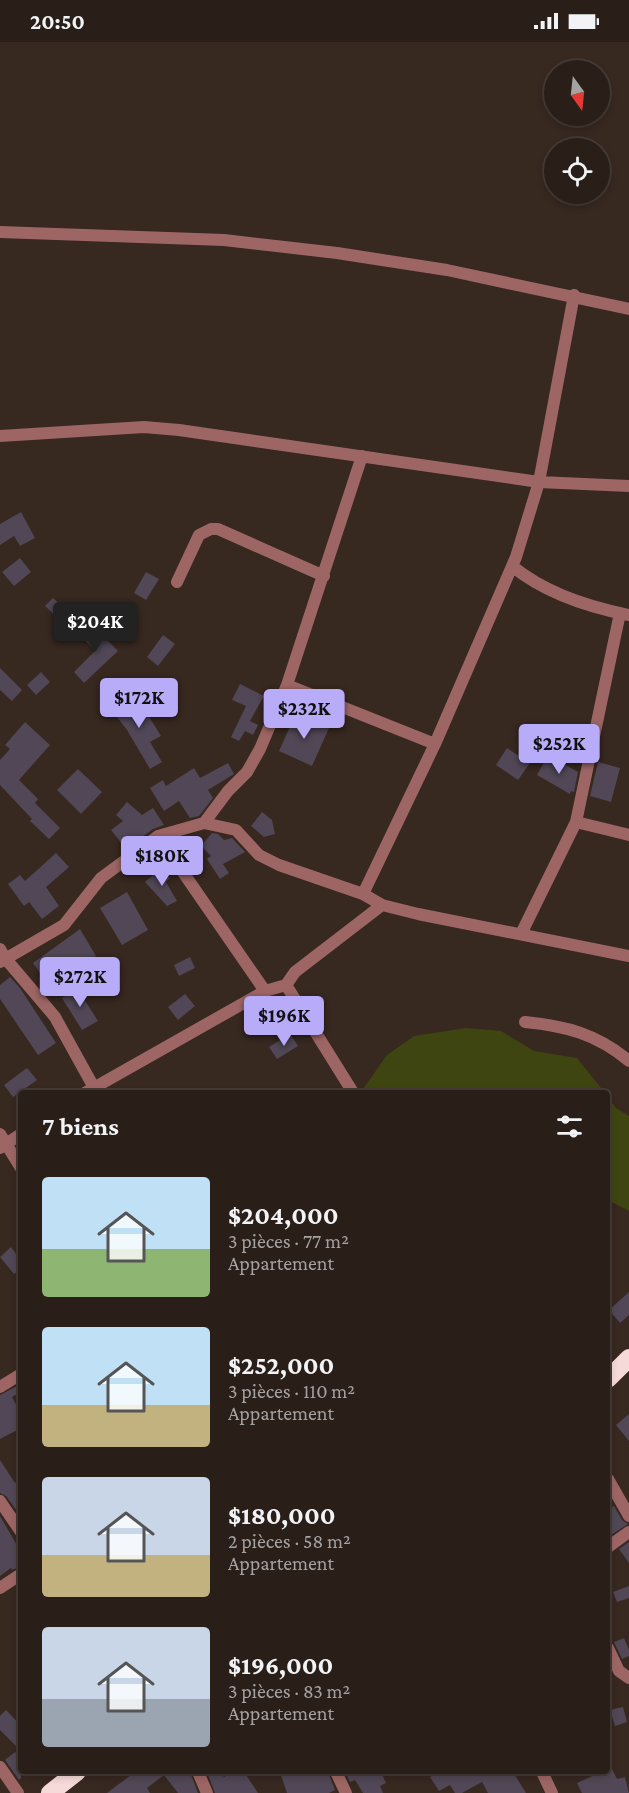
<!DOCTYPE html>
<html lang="fr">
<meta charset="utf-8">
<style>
body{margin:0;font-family:"Crimson Pro",serif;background:#352b25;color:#f1f3f6;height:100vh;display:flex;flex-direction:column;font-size:22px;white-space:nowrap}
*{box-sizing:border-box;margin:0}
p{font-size:20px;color:#a5a2a2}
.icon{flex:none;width:33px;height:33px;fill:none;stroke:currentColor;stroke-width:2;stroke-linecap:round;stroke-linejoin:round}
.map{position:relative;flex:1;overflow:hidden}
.panel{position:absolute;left:18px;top:1048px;width:592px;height:684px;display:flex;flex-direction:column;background:#291e18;border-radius:6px;box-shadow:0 3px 9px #0003,0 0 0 2px #453c37}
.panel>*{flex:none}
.needle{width:39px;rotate:165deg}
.controls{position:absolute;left:544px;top:18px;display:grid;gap:12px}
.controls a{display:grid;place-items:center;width:66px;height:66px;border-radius:50%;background:#291e18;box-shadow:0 3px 9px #0003,0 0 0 2px #453c37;font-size:30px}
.price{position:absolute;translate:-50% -51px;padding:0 14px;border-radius:6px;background:#b8abf7;color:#111;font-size:20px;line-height:39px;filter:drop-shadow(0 2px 3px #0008)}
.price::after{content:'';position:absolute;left:50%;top:36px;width:18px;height:14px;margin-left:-9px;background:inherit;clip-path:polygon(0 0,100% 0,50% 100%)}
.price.on{background:#222;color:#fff}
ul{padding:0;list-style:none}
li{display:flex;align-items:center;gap:18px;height:150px;padding:0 24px}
li span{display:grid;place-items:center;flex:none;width:168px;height:120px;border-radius:6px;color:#555}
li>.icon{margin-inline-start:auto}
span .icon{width:72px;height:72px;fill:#fffc;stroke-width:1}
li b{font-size:26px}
h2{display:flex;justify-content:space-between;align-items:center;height:72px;padding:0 24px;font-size:26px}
.status{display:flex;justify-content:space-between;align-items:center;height:42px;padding:0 30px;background:#291e18;direction:ltr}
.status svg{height:16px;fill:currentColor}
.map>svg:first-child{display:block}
.green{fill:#3f4511}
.building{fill:#514756}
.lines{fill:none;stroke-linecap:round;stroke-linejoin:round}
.street{stroke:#9d6665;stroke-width:12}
.highway{stroke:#f6dad9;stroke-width:18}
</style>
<div class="status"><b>20:50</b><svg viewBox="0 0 49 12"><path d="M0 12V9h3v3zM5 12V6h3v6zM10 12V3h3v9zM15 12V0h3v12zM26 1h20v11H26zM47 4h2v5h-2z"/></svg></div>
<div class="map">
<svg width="629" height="1751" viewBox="0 0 629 1751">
<rect width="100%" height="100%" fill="#372820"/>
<path class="green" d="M466,986L501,989L534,1009L577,1016L605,1051H365L363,1047L387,1013L414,994Z
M608,1055L616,1066L629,1074V1169L608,1158Z"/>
<path class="building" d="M21,470L35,496L20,504L14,494L0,503V482Z
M20,516L31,530L14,544L2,530Z
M146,530L159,537L146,558L134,551Z
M53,556L70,571L62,580L45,564Z
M91,582L118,609L84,641L74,630L95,609L80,593Z
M163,593L175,602L158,624L147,615Z
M0,626L22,648L12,659L0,648Z
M41,630L50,640L36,653L27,643Z
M240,642L264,654L250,679L258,683L253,693L245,689L239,699L231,695L246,664L232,658Z
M130,652L146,675L148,673L161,694L150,700L162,720L150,727L127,688L110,666Z
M296,671L329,686L312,724L279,709Z
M25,680L50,703L19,738L38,757L35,761L60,786L49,797L30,779L32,777L0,743V718L10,707L5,703Z
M507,706L530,721L518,738L496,723Z
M548,713L578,730L574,750L571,749L570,752L537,733Z
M598,720L620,726L611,760L590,754Z
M228,721L234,732L208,748L213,756L199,774L190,776L179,759L164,769L150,746L163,738L166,744L194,726L200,736Z
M78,727L102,750L81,772L57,748Z
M127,760L142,773L153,766L164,783L153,787L126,807L111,788L123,779L116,773Z
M262,770L272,778L275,792L264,795L251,784Z
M212,791L218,792L224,798L232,796L245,810L223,822L229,831L220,837L207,817L211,814L201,804Z
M56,811L69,825L46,845L59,864L42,877L29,860L24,864L8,842L20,833L25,839Z
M161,826L170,836L166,840L177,859L167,864L145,840Z
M127,850L148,888L122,903L100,866Z
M80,887L96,914L83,922L78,915L45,938L33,921Z
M190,915L195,926L179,934L174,923Z
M10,935L20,946L56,1001L38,1013L0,957V943Z
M80,944L88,954L84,957L98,979L82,988L62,956Z
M185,952L195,964L178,978L168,965Z
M290,992L298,1004L277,1017L269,1005Z
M27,1026L37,1038L13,1055L4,1043Z
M11,1205L21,1219V1227L14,1232L0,1215Z
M629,1250V1273L620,1281L609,1268Z
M17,1344L21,1350L12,1355L21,1372V1386L0,1397V1353Z
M629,1372V1399L616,1383Z
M0,1418L15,1441L21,1437V1466L17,1469L6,1454L0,1451Z
M614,1464L622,1478L628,1482L608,1495V1469Z
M0,1474L21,1510V1524L12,1528L11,1526L0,1534Z
M629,1500V1521L619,1507Z
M629,1544V1556L617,1560L613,1550Z
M624,1596L629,1608V1614L622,1617L614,1600Z
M623,1665L627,1680L615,1684L610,1668Z
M6,1668L21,1684V1709L0,1688V1674Z
M15,1710L21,1718V1736L19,1738L5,1718Z
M611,1725L617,1737L625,1735L629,1751H582L577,1741L601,1730H608V1727Z
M135,1730H190L198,1751H178L164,1733L147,1746L150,1751H107Z
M207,1730H220L224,1735L232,1730H244L258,1751H215Z
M280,1730H328L335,1748L329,1751H287Z
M345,1730H381L386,1741L380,1744L383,1751H363L355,1738L350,1740Z
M439,1730H513L526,1751H488L482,1740L462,1751H455L450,1743L439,1749L430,1735Z"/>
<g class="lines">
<path class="street" d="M0,190L224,198L337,211L447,228L629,267
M0,394L144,385L179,388L539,440L629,444
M512,524C545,551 588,565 629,573
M177,540L199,493L211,487H218L324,534
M287,643L435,702
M576,780L629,793
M204,781L236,788L259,813L279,823L363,852L382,863L418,872L629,914
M158,794L265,949
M363,852L435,702L516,515L539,440L574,253
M521,892L576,780L620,571
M0,907L5,916L55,975L97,1051
M0,920L64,883L101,836L158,794L204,781L228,749L247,730L260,707L287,643L362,414
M286,943L354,1052
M525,980C566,984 597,992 629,1019
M83,1052L265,949L286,943L295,930L382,863
M0,1092L21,1126
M0,1106L21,1092
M0,1345L21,1332
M608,1437L629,1474
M0,1459L21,1490
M608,1505L629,1490
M0,1546L21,1532
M608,1606L619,1629L629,1636
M0,1725L18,1751
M198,1730L207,1751
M336,1730L346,1751
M542,1730L552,1751"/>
<path class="highway" d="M608,1337L629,1316
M50,1751L77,1730"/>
</g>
</svg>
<div class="controls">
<a><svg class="needle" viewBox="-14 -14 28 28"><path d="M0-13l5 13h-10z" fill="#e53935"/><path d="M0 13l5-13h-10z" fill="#a5a2a2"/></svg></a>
<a><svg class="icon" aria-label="locate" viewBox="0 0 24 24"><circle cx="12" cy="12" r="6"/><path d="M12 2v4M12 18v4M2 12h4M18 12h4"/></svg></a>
</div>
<b class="price on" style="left:95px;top:611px">$204K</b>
<b class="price" style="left:139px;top:687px">$172K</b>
<b class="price" style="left:304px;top:698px">$232K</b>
<b class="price" style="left:559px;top:733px">$252K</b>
<b class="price" style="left:162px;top:845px">$180K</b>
<b class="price" style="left:80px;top:966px">$272K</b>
<b class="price" style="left:284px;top:1005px">$196K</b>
<section class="panel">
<h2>7 biens<svg class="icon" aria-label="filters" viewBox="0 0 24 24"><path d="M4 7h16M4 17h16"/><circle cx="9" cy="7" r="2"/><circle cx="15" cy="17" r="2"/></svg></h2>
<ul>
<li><span style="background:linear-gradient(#bfe0f5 60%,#8fb573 0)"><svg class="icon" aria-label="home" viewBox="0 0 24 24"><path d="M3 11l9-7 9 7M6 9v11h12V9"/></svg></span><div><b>$204,000</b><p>3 pièces · 77 m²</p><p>Appartement</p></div></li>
<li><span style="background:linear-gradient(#bfe0f5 65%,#c2b280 0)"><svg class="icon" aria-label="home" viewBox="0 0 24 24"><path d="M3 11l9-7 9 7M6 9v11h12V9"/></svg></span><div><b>$252,000</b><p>3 pièces · 110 m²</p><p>Appartement</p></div></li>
<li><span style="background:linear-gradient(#c9d6e8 65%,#c2b280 0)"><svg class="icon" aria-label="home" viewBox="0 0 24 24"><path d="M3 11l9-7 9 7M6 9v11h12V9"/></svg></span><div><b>$180,000</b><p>2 pièces · 58 m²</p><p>Appartement</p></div></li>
<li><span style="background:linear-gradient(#c9d6e8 60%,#9aa5b1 0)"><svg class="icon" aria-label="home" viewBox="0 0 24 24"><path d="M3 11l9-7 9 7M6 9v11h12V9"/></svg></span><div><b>$196,000</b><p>3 pièces · 83 m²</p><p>Appartement</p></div></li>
</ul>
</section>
</div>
